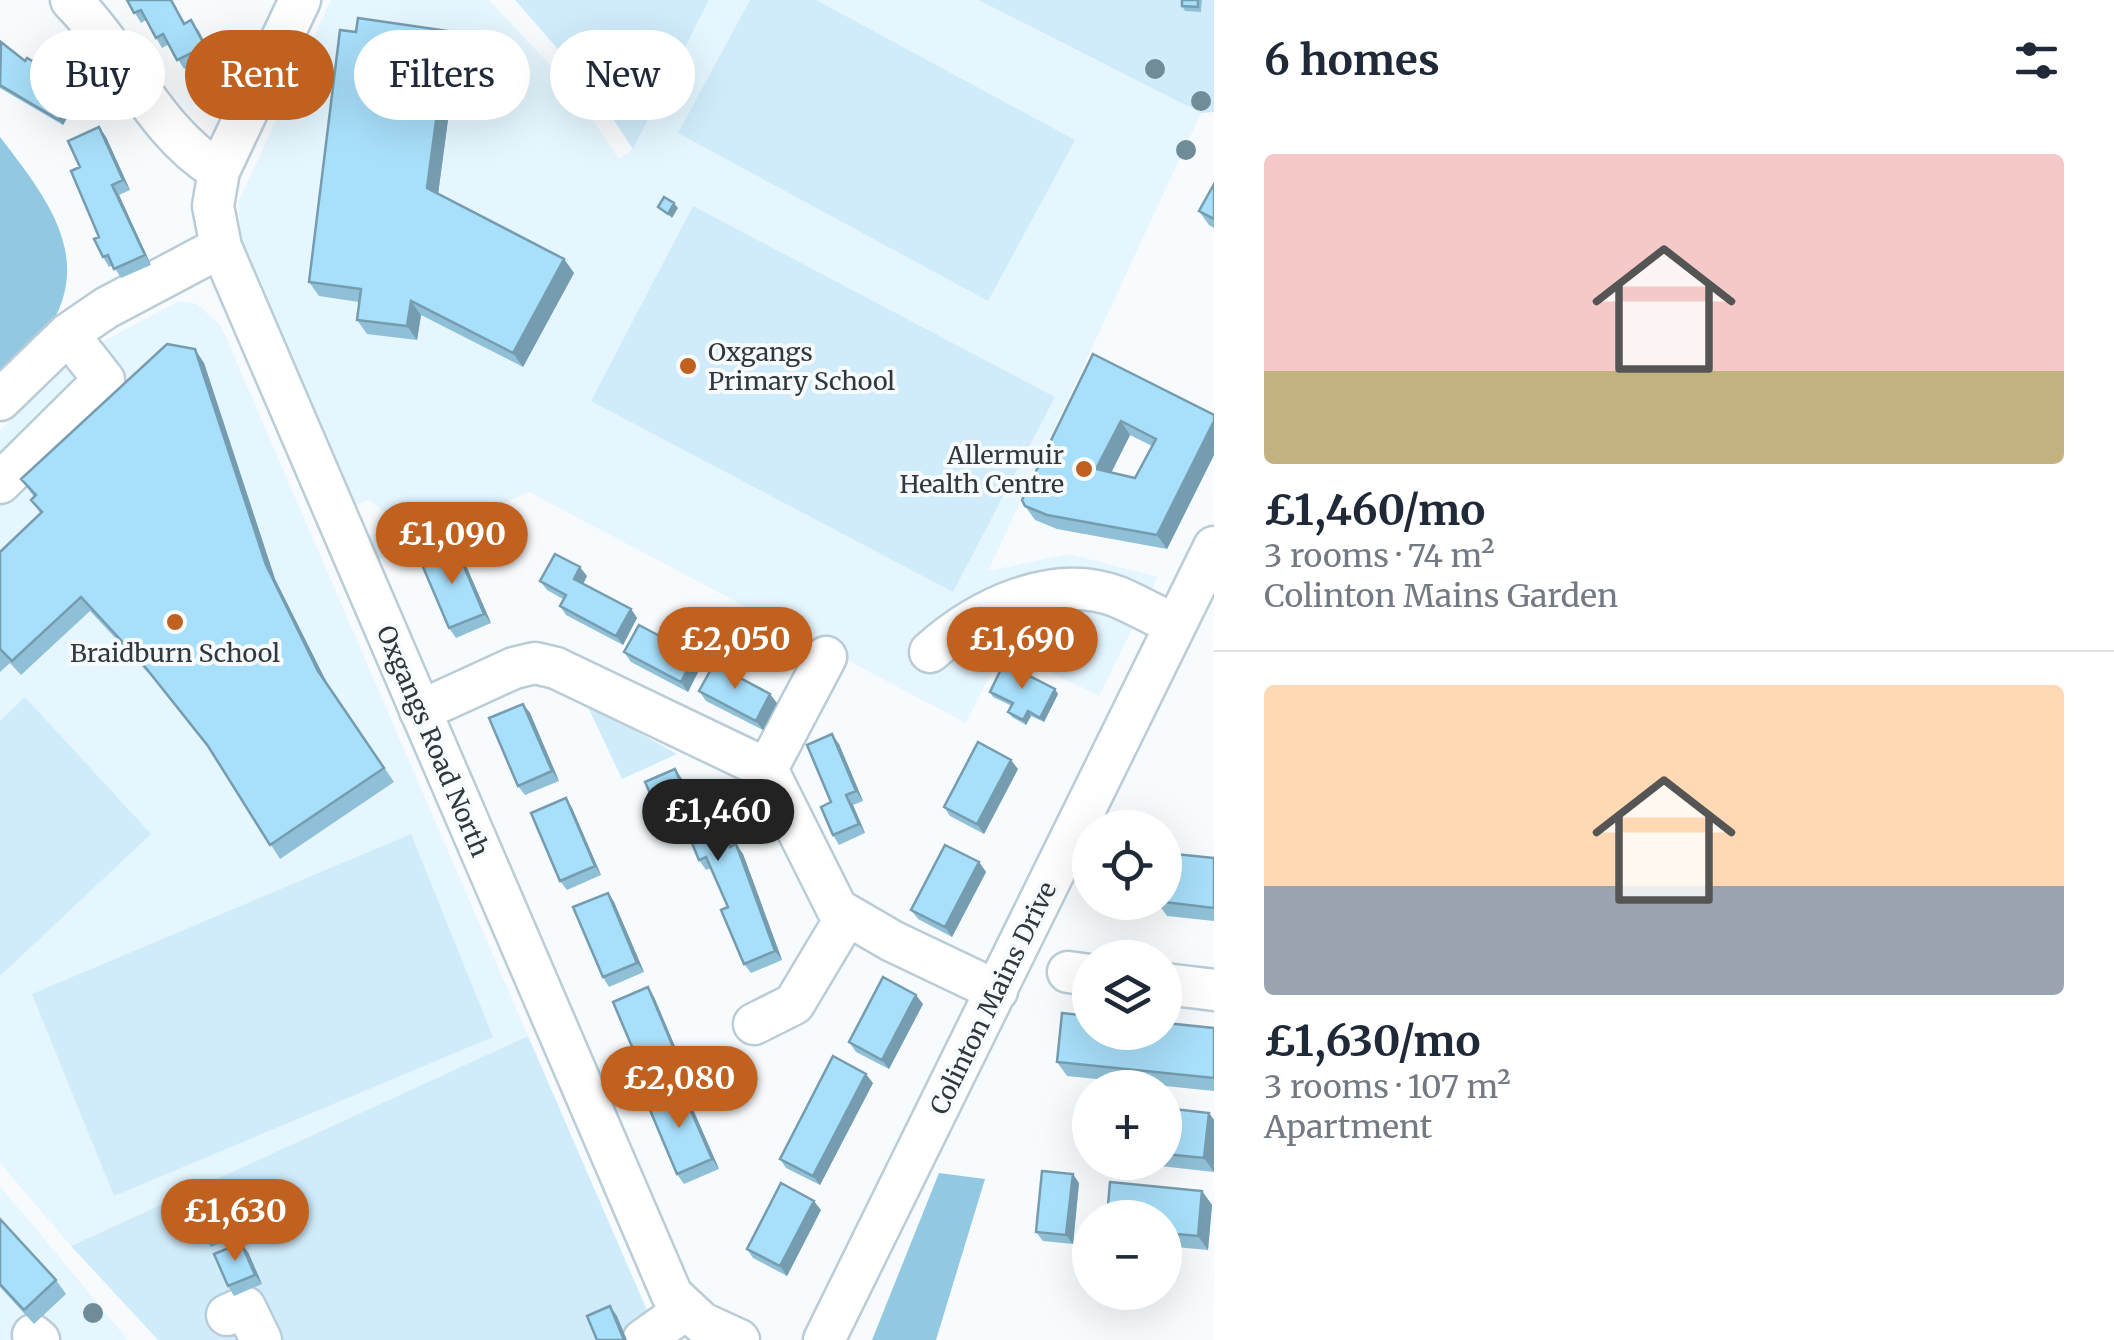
<!DOCTYPE html>
<meta charset="utf-8">
<style>
body{margin:0;font-family:Merriweather,serif;background:#f2f2f3;color:#1f2937;height:100vh;display:flex;flex-direction:column;font-size:38px;white-space:nowrap}
*{box-sizing:border-box;margin:0}
p{font-size:32px;color:#747a83}
.icon{flex:none;width:55px;height:55px;fill:none;stroke:currentColor;stroke-width:2;stroke-linecap:round;stroke-linejoin:round}
.map{position:relative;flex:1;overflow:hidden}
.side{display:flex;flex-direction:column;background:#fff;width:900px}
.side>*{flex:none}
.hud{position:absolute;left:30px;top:30px;width:950px;height:90px;display:flex;gap:20px}
.controls{position:absolute;left:1072px;top:810px;display:grid;gap:20px}
.controls a{display:grid;place-items:center;width:110px;height:110px;border-radius:50%;background:#fff;box-shadow:0 10px 40px #0002;font-size:50px}
.price{position:absolute;translate:-50% -85px;padding:0 22px;border-radius:35px;background:#c1611f;color:#fff;font-size:32px;line-height:65px;filter:drop-shadow(0 2px 5px #0008)}
.price::after{content:'';position:absolute;left:50%;top:60px;width:30px;height:22px;margin-left:-15px;background:inherit;clip-path:polygon(0 0,100% 0,50% 100%)}
.price.on{background:#222;color:#fff}
ul{padding:0;list-style:none}
li{display:grid;align-content:center;gap:20px;height:530px;padding:0 50px}
li+li{border-top:2px solid #e0e1e3}
li span{display:grid;place-items:center;height:310px;border-radius:10px;color:#555}
li>.icon{margin-inline-start:auto}
span .icon{width:180px;height:180px;fill:#fffc;stroke-width:1}
li b{font-size:42px}
h2{display:flex;justify-content:space-between;align-items:center;height:120px;padding:0 50px;font-size:42px}
.tag{padding:0 35px;border-radius:45px;background:#fff;box-shadow:0 10px 40px #0002;font-size:35px;line-height:90px}
.tag.on{background:#c1611f;color:#fff}
main{display:flex;flex:1;min-height:0}
.map>svg:first-child{display:block}
.built{fill:#e5f6ff}
.green{fill:#d0ecfa}
.forest{fill:#92c8e2}
.lines{fill:none;stroke-linecap:round;stroke-linejoin:round}
.minor-casing{stroke:#bacdd7;stroke-width:45}
.minor{stroke:#fff;stroke-width:40}
.tree{fill:#708c98}
.wall{fill:#90c0d7;fill-rule:evenodd}
.shaded-wall{fill:#769caf}
.building{fill:#a8dffa;stroke:#769caf;stroke-width:2.5;fill-rule:evenodd}
.poi-dot{fill:#c1611f;stroke:#f7fbfd;stroke-width:4}
.labels{text-anchor:middle;dominant-baseline:central;stroke-width:8;stroke-linejoin:round;paint-order:stroke}
.poi-label{font-size:25px;fill:#30383c;stroke:#f7fbfd;text-anchor:start}
.street-label{font-size:25px;fill:#30383c;stroke:#f7fbfd}
</style>
<main>
<div class="map">
<svg width="1214" height="1340" viewBox="0 0 1214 1340">
<rect width="100%" height="100%" fill="#f7fbfd"/>
<path class="built" d="M331,0H489L570,86L619,159L633,149L709,0H977L1201,113L988,571L1069,554L1158,577L1099,696L1003,649L966,723L529,492L376,561L365,538L382,531L386,512L369,500L352,506L240,240L239,201Z
M179,301L197,304L221,326L528,1036L71,1246L0,1163V430L83,352Z
M0,1187L27,1218L128,1340H0Z"/>
<path class="green" d="M515,0H709L633,149L593,89Z
M750,0H816L1075,140L988,301L678,133Z
M978,0H1186V11L1201,12L1202,0H1214V112L1201,113Z
M693,206L1055,397L953,592L591,401Z
M25,697L151,834L0,976V721Z
M586,703L677,754L622,779Z
M411,834L493,1037L114,1196L32,994Z
M528,1036L660,1340H158L71,1246Z"/>
<path class="forest" d="M0,137C45,196 98,259 45,334C33,350 14,364 0,379Z
M939,1173L985,1179L936,1340H872Z"/>
<g class="lines">
<g class="minor-casing">
<path id="minor" d="M71,0C125,54 153,131 219,171
M300,0L219,171L213,206L221,247L672,1295L702,1323L739,1340
M0,400L68,334L106,308L221,247
M0,483L104,380L68,334
M930,652C978,609 1053,572 1118,597C1137,605 1156,616 1175,625
M420,711L514,668L535,663L556,668L767,769L837,909L892,941L997,991
M767,769L826,657
M1068,972L1090,975
M1165,984L1214,990
M754,1024L794,1004L846,917
M227,1315L245,1307L261,1340
M33,1335L39,1340
M643,1340L685,1310
M824,1340L1214,547"/>
</g>
<use href="#minor" class="minor"/>
</g>
<g class="tree">
<circle cx="1155" cy="69" r="10"/>
<circle cx="1201" cy="101" r="10"/>
<circle cx="1186" cy="150" r="10"/>
<circle cx="93" cy="1313" r="10"/>
</g>
<path class="wall" d="M127,0L175,5L185,23L198,29L212,55L184,69L169,44L162,48L146,20L141,23Z
M1182,0H1202L1201,12L1185,11L1182,6Z
M0,43L25,61L42,70L41,72L74,96L77,101L63,125L0,88Z
M458,45L438,194L564,259L574,273L523,367L421,315L417,340L367,334L357,320L359,302L319,296L309,282Z
M99,127L106,137L130,190L119,195L151,265L121,278L113,265L109,267L103,257L99,237L80,167Z
M1214,184V228L1209,225L1199,211Z
M1093,354L1214,415V455L1167,549L1057,529L1035,520L1025,506ZM1130,435L1152,446L1135,478L1111,473Z
M204,363L275,579L328,685L394,782L280,859L213,754L152,677L90,611L21,675L10,663L0,672V552L41,514L31,500L34,497L21,479Z
M461,554L491,623L456,638L449,628Z
M587,576L583,584L631,609L637,618L623,645L566,615L560,606L563,599L547,590L540,581Z
M624,652L695,655L702,664L688,692L631,662Z
M1055,689L1058,694L1044,722L1031,716L1026,725L1012,717L1008,712L1012,706L993,697L990,692Z
M699,691L777,703L763,730L706,701Z
M523,704L530,713L559,781L525,795L518,786Z
M839,744L863,801L853,805L865,833L839,845L833,835L831,802Z
M675,769L682,779L691,799L713,802L732,846L736,844L743,854L782,960L751,973L744,964L728,907L711,868L706,870L699,860L680,816L665,822L659,813Z
M1018,769L984,834L950,816L944,807Z
M566,798L572,808L601,875L567,890L560,881Z
M1214,858V921L1167,916L1157,902Z
M979,862L986,872L952,937L918,919L911,910Z
M608,893L614,902L644,972L609,987L603,977Z
M654,997L685,1070L651,1085L644,1075Z
M923,1004L889,1069L856,1052L849,1042Z
M1214,1028V1091L1067,1076L1057,1062Z
M873,1083L820,1185L786,1168L780,1159Z
M688,1098L719,1169L684,1184L677,1174Z
M1165,1108L1209,1113L1214,1120V1172L1124,1162H1165Z
M1079,1183L1073,1244L1043,1241L1036,1232Z
M1202,1191L1212,1205L1208,1250L1165,1246V1218Z
M233,1198L239,1208L249,1231L211,1247L205,1238Z
M821,1210L787,1276L753,1258L747,1249Z
M0,1219L56,1280L66,1294L34,1324L0,1287Z
M248,1252L262,1284L234,1296L228,1286Z"/>
<path class="shaded-wall" d="M448,31L458,45L437,202L427,188Z
M74,96L77,101L63,125L59,120Z
M99,127L106,137L130,190L123,180Z
M112,185L119,195L151,265L145,255Z
M674,203L678,208L672,218L668,214Z
M564,259L574,273L523,367L513,353Z
M411,301L421,315L417,340L407,326Z
M195,349L204,363L275,579L328,685L394,782L318,671L266,565Z
M1121,421L1130,435L1106,483L1096,469Z
M1214,421V455L1167,549L1157,535Z
M455,545L461,554L491,623L484,614Z
M580,567L587,576L581,588L574,579Z
M631,609L637,618L623,645L616,636Z
M695,655L702,664L688,692L681,682Z
M1055,689L1058,694L1044,722L1040,718Z
M770,694L777,703L763,730L756,721Z
M523,704L530,713L559,781L552,771Z
M1028,711L1031,716L1026,725L1023,720Z
M832,734L839,744L863,801L856,791Z
M1011,760L1018,769L984,834L977,824Z
M675,769L682,779L695,809L688,800Z
M707,792L713,802L737,856L730,847Z
M846,795L853,805L865,833L859,824Z
M566,798L572,808L601,875L595,866Z
M736,844L743,854L782,960L775,951Z
M979,862L986,872L952,937L945,927Z
M608,893L614,902L644,972L637,963Z
M648,987L654,997L685,1070L679,1061Z
M916,995L923,1004L889,1069L882,1060Z
M866,1074L873,1083L820,1185L813,1176Z
M681,1088L688,1098L719,1169L712,1159Z
M1209,1113L1214,1120V1172L1204,1158Z
M1073,1174L1079,1183L1073,1244L1066,1235Z
M1202,1191L1212,1205L1208,1250L1198,1236Z
M233,1198L239,1208L249,1231L242,1222Z
M814,1201L821,1210L787,1276L780,1266Z
M241,1243L248,1252L262,1284L255,1275Z
M610,1306L617,1316L627,1340H624Z"/>
<path class="building" d="M127,0H171L184,24L191,20L205,46L177,60L163,34L156,38L141,10L134,13Z
M1182,0H1198V7L1182,6Z
M358,18L448,31L427,188L564,259L513,353L411,301L407,326L357,320L361,289L309,282L340,30L356,32Z
M1,42L25,61L27,58L39,65L37,69L74,96L59,120L0,85Z
M99,127L123,180L112,185L145,255L114,269L108,255L103,257L94,239L99,237L71,171L80,167L68,141Z
M1214,184V219L1199,211Z
M664,197L674,203L668,214L658,207Z
M167,344L195,349L266,565L318,671L384,768L270,845L208,746L142,663L81,597L12,661L0,649V552L42,512L31,500L36,495L21,479Z
M1093,354L1214,415V421L1157,535L1047,515L1025,506L1022,500ZM1121,421L1156,439L1135,478L1096,469Z
M455,545L484,614L449,628L420,560Z
M555,554L580,567L574,579L631,609L616,636L560,606L566,595L540,581Z
M639,625L695,655L681,682L624,652Z
M1004,663L1055,689L1040,718L1028,711L1023,720L1008,712L1013,703L990,692Z
M714,664L770,694L756,721L699,691Z
M523,704L552,771L518,786L489,718Z
M832,734L856,791L846,795L859,824L833,835L821,807L831,802L807,745Z
M978,742L1011,760L977,824L944,807Z
M675,769L688,800L707,792L730,847L736,844L775,951L744,964L721,910L728,907L706,857L699,860L676,805L659,813L645,782Z
M566,798L595,866L560,881L531,813Z
M945,845L979,862L945,927L911,910Z
M1165,853L1214,858V908L1164,902Z
M608,893L637,963L603,977L573,907Z
M883,977L916,995L882,1060L849,1042Z
M648,987L679,1061L644,1075L613,1002Z
M1062,1013L1090,1016V1032H1165V1023L1214,1028V1078L1057,1062Z
M833,1056L866,1074L813,1176L780,1159Z
M681,1088L712,1159L677,1174L647,1103Z
M1165,1108L1209,1113L1204,1158L1165,1154Z
M1042,1171L1073,1174L1066,1235L1036,1232Z
M1110,1182L1202,1191L1198,1236L1165,1233V1218H1107Z
M781,1183L814,1201L780,1266L747,1249Z
M233,1198L242,1222L205,1238L195,1214Z
M0,1219L56,1280L24,1310L0,1284Z
M241,1243L255,1275L228,1286L214,1254Z
M610,1306L624,1340H597L587,1316Z"/>
<g class="poi-dot">
<circle cx="688" cy="366" r="10"/>
<circle cx="1084" cy="469" r="10"/>
<circle cx="175" cy="622" r="10"/>
</g>
<g class="labels">
<g class="poi-label">
<text x="708" y="352">Oxgangs<tspan x="708" dy="29">Primary School</tspan></text>
<text x="1064" y="455" text-anchor="end">Allermuir<tspan x="1064" dy="29">Health Centre</tspan></text>
<text x="175" y="653" text-anchor="middle">Braidburn School</text>
</g>
<g class="street-label">
<text transform="translate(433 741) rotate(67)">Oxgangs Road North</text>
<text transform="translate(993 998) rotate(-64)">Colinton Mains Drive</text>
</g>
</g>
</svg>
<div class="controls">
<a><svg class="icon" aria-label="locate" viewBox="0 0 24 24"><circle cx="12" cy="12" r="6"/><path d="M12 2v4M12 18v4M2 12h4M18 12h4"/></svg></a>
<a><svg class="icon" aria-label="layers" viewBox="0 0 24 24"><path d="M12 4l9 5-9 5-9-5zM3 14l9 5 9-5"/></svg></a>
<a>+</a>
<a>−</a>
</div>
<b class="price" style="left:452px;top:587px">£1,090</b>
<b class="price" style="left:735px;top:692px">£2,050</b>
<b class="price" style="left:1022px;top:692px">£1,690</b>
<b class="price on" style="left:718px;top:864px">£1,460</b>
<b class="price" style="left:679px;top:1131px">£2,080</b>
<b class="price" style="left:235px;top:1264px">£1,630</b>
<div class="hud">
<a class="tag">Buy</a>
<a class="tag on">Rent</a>
<a class="tag">Filters</a>
<a class="tag">New</a>
</div>
</div>
<section class="side">
<h2>6 homes<svg class="icon" aria-label="filters" viewBox="0 0 24 24"><path d="M4 7h16M4 17h16"/><circle cx="9" cy="7" r="2"/><circle cx="15" cy="17" r="2"/></svg></h2>
<ul>
<li><span style="background:linear-gradient(#f6c9c9 70%,#c2b280 0)"><svg class="icon" aria-label="home" viewBox="0 0 24 24"><path d="M3 11l9-7 9 7M6 9v11h12V9"/></svg></span><div><b>£1,460/mo</b><p>3 rooms · 74 m²</p><p>Colinton Mains Garden</p></div></li>
<li><span style="background:linear-gradient(#ffd9b3 65%,#9aa5b1 0)"><svg class="icon" aria-label="home" viewBox="0 0 24 24"><path d="M3 11l9-7 9 7M6 9v11h12V9"/></svg></span><div><b>£1,630/mo</b><p>3 rooms · 107 m²</p><p>Apartment</p></div></li>
</ul>
</section>
</main>
